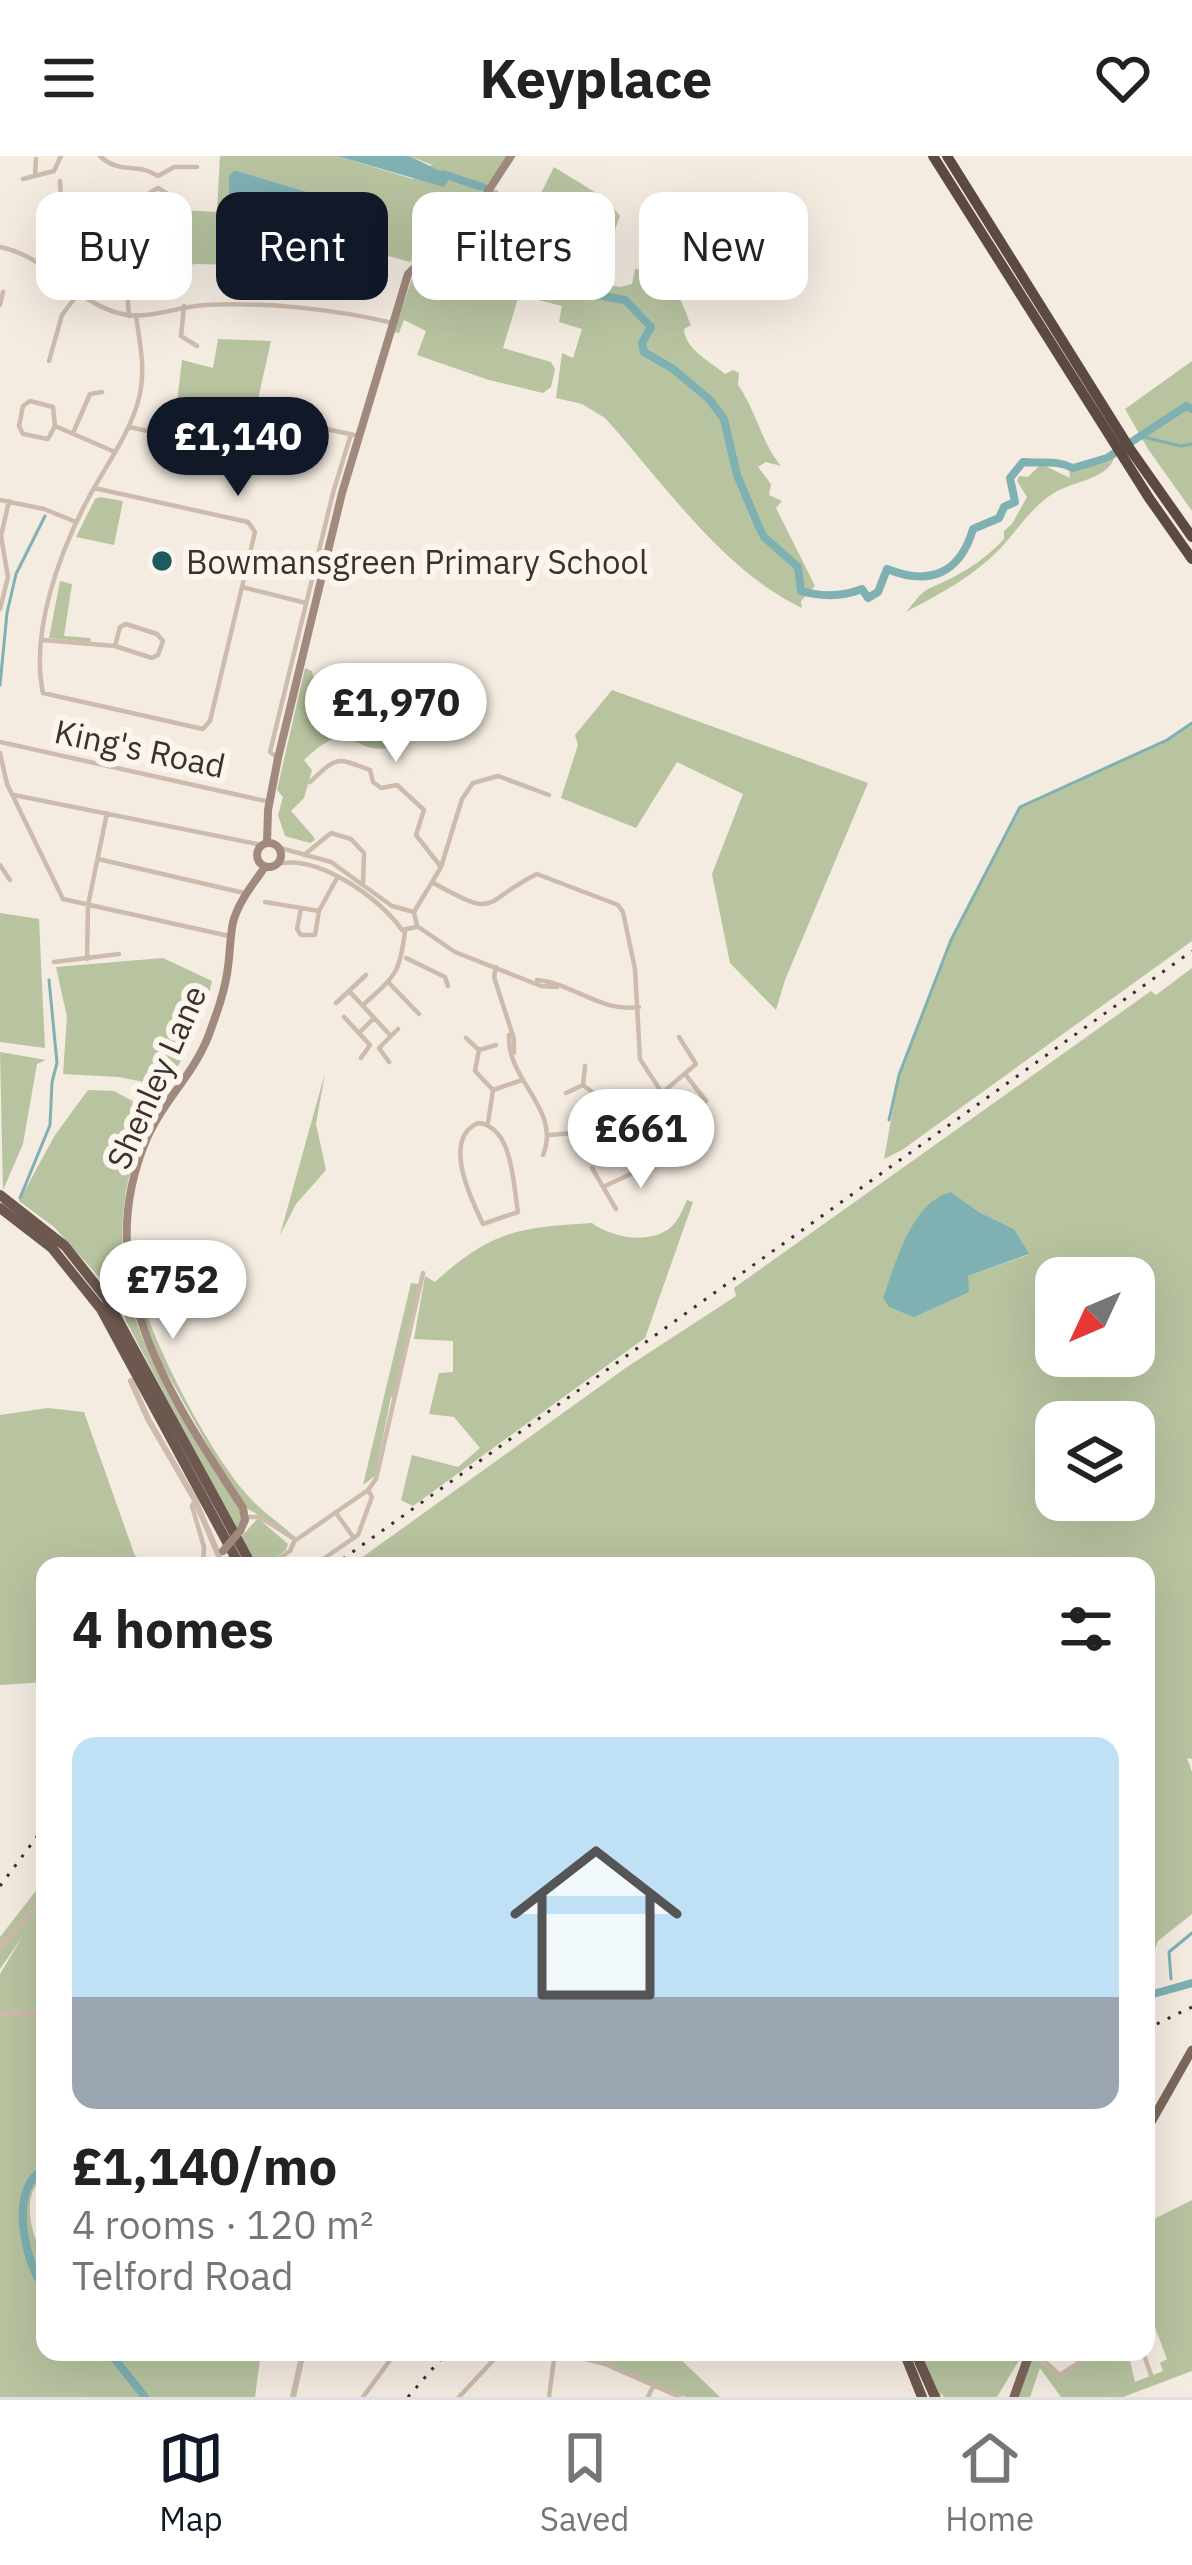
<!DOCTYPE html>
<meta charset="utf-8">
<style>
body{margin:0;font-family:"IBM Plex Sans",sans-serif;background:#f6f6f6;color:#222;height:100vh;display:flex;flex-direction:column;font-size:45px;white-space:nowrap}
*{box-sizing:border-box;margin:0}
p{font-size:39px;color:#767676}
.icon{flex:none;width:66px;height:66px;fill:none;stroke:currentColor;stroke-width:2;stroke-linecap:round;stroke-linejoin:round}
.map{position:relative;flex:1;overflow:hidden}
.sheet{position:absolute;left:36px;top:1401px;width:1119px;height:804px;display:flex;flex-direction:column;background:#fff;border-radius:24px;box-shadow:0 12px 48px #0002}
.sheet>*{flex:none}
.banner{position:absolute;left:36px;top:36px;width:1122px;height:108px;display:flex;gap:24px}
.needle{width:78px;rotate:226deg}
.controls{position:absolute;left:1035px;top:1101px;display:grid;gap:24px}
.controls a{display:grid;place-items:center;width:120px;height:120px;border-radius:24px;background:#fff;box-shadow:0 12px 48px #0002;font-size:60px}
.price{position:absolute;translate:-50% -102px;padding:0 27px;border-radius:42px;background:#fff;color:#222;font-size:39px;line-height:78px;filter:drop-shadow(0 3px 6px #0008)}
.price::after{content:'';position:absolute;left:50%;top:72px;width:36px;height:27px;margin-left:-18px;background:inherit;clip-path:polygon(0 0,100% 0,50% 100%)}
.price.on{background:#111827;color:#fff}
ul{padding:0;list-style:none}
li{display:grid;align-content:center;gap:24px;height:636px;padding:0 36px}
li span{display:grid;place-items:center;height:372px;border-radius:24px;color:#555}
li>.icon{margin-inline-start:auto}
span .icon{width:216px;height:216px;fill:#fffc;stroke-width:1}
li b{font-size:51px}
h2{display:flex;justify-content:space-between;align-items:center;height:144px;padding:0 36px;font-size:51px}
.pill{padding:0 42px;border-radius:24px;background:#fff;box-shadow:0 12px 48px #0002;font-size:42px;line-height:108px}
.pill.on{background:#111827;color:#fff}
header{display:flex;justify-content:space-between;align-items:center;height:156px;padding:0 36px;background:#fff;font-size:54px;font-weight:700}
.dock{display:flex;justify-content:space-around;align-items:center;height:168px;border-top:3px solid #e0e0e0;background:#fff;font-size:33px;color:#767676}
.dock a{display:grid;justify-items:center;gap:6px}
.dock .on{color:#111827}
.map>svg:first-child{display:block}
.green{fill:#b8c4a0;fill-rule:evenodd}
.water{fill:#7fb0b2}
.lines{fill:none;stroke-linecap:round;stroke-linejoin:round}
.stream{stroke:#7fb0b2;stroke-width:3}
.river{stroke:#7fb0b2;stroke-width:8}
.minor{stroke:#cdbbac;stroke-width:4.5}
.tertiary{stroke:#cdbbac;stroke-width:6}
.secondary{stroke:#a18a7d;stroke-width:8}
.primary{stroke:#7d675c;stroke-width:9}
.trunk{stroke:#6c584f;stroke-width:10}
.motorway{stroke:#5c4a42;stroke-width:10}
.rail{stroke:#3b302b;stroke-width:3;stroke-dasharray:3 9;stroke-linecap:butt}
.secondary-bridge{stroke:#a18a7d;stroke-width:8}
.poi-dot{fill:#1f5a5e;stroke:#fbf5ee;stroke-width:4.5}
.labels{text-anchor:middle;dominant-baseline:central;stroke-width:12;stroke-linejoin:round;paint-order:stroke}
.poi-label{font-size:33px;fill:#3b302b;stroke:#fbf5ee;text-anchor:start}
.street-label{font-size:33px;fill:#3b302b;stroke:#fbf5ee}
</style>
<header><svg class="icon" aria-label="menu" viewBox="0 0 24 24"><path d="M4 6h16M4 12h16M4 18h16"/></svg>Keyplace<svg class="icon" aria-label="heart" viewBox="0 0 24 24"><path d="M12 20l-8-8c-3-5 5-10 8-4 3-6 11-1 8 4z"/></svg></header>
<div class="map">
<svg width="1192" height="2241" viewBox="0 0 1192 2241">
<rect width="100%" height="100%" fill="#f4ebe1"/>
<path class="green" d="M220,0H337L413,23L432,9L409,0H509L472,48L432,42L424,47L427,91L410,106L370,95L359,130L283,121L278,110L197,108L163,111L180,54L217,56ZM234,14L318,39L367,60L361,71L334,82L316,72L236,61L229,55V20Z
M554,11L606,43L620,60L614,77L591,79L575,57L541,37Z
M496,33L529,71L573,110H585L612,94L615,99L593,112L597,127L621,131L632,128L635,113C677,121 676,134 691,169L684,173C685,194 710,205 725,218L733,214L739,217L738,229C756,254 762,288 781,310L766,306L758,311L771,328L769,339L782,345L776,352L815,430L801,445L802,452C722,414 663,326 605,262L582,248L556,242L562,197L573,202L582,173L559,166L562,150L519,139L503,192L551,206L555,213L551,231L543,237L489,224L417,199L426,175L404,164L399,177L394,176L415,114Z
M218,183L271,185L254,261L177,246L182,204L213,212Z
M1192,205V355L1148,293L1125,253Z
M1114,301C1110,322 1074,325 1054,337C1026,354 1012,385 987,405C963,426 934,441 906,456C911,451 920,436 930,432C958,420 982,407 1004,383V375L1012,368L1027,341L1017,325L1019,320L1028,321L1041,308L1070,322L1069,314L1109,306Z
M100,341L123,345L114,389L76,381L95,343Z
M60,425L72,428L64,480L91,482L90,486L49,482Z
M305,512L312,515L323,563C347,565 365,563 388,575L393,586L389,592C347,598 354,557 304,604L312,614L304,642L291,655L313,680L315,684L310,687L285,680L278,659L283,641L277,634Z
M388,512L465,541L449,585L431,578L434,570L427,584L372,561Z
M612,534L868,627L785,824L776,854L730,807L712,718L743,638L677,606L636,672L561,642L578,589L575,579Z
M1192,567V785L902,994L884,1003L899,919L951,784L1020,651L1167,584Z
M0,757L39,763L45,892L0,886Z
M163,802L212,825C203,865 188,896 165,930L118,921L63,918L67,861L56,811Z
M1192,812V1603L1187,1602L1192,1616V1758L1158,1785L1146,1816V1410H350L627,1211L736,1140L734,1132L1151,835L1156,839ZM952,1037L979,1056L1014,1073L1028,1099L968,1120ZM1056,1122H1134V1200H1056ZM1056,1266H1134V1344H1056Z
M0,896L46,904L37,908L23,988L3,1034Z
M325,917L316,968L326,1014L296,1048L280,1079Z
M159,932L171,935C123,990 117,1068 125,1138L116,1140L54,1071L19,1045L55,979L88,934L114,935L138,948Z
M687,1044L693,1046L645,1182L413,1350L401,1344L412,1299L458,1311L480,1292L454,1261L429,1258L439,1217L453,1216V1185L414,1183L425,1120L435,1126C492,1074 518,1072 592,1067C612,1082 650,1089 671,1071C678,1065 683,1053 687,1044Z
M137,1126C149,1181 207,1292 244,1335C257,1352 277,1365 293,1379L248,1353L221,1313L161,1206L144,1167L133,1127Z
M411,1127L419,1128L395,1241H391L375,1320L363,1329Z
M128,1154L133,1156C155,1224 201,1288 238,1350L242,1362L236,1374L126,1165L124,1157Z
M48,1252L84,1256L135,1400L157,1410H45V1526L0,1529V1259Z
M258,1362L288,1388L286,1394L273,1404L253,1406L240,1382Z
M45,1723V1758L41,1762L45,1760V2020C22,2036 29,2071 40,2093L45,2087V2196H261L255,2241H0V1818L23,1780L0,1813V1781Z
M1192,2044V2215L1123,2241H1061L1040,2212L1030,2241H1018L1031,2203L1040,2205L1060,2221L1099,2196H1128L1135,2226L1163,2215L1160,2207L1167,2203L1153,2166L1146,2168V2067Z
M601,2196H673L720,2241H685L599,2205Z
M918,2196L921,2197L1024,2196L997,2241H944L941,2237V2241H937Z"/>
<path class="water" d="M337,0H409L451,20L444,31Z
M234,14L318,39L368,60L369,66L362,71L360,82L353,86C323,80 293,59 262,68C251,61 239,64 229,56V20Z
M951,1036L979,1056L1014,1073L1029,1098L968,1120L969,1136L914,1161L889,1151L883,1142C896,1107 911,1046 951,1036Z"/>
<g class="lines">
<path class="stream" d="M1139,280L1181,290L1192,288
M0,529L7,457L16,418L45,360
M889,964L899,919L951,784L1020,651L1167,584L1192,567
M20,1042L50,969L52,926L57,907L49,824
M1171,1823L1169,1796L1192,1777"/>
<path class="river" d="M443,18L485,32L596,139L625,144L651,171L642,187L644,196L673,213L709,243L724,263L737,319L759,371L764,381L798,411L801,435C822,441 844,440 862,433L868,442L878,436L887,413C929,430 960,418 973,373L999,362L1004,351L1015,346L1010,322L1023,306C1040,308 1055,303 1073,312L1107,302L1186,250L1192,253
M1146,1840L1192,1827
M45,2013C7,2030 25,2108 45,2134
M109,2196L145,2241"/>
<path class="minor" d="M100,0C120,19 137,6 158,20L174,11H197
M35,20L36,3
M23,23L54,15L61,0
M98,57L127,66
M123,83L163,92
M0,91C48,100 76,148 122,158C149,164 179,150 206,149C266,146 334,153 393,167
M49,99L62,61L60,25
M43,109L49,99L113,111L127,133L129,160
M113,111C123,82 128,45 158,32L177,44
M0,149L3,136
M184,150L181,180L197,190
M136,160C140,188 146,214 139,242C130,278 106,309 89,341C60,395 30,475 43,537L203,573L210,565L242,431
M49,205L62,159L80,135
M263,259L354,279
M55,270L53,251L30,245L23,250L19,270L23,278L48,283L55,270L115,296
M129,271L261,300
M73,277L90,238L102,236
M261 301a6 6 0 1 1 12 0a6 6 0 1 1-12 0Z
M94,332L248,366L255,376L242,431L306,447
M0,344L44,353L76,366
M0,453L8,421L1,380L9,345
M43,484L115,490L120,471L126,468L157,478L163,485L158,499L152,502L115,490
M0,586L270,646
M0,597L7,628L63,743L229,780
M278,602L270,596L333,337L351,278
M310,626C338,600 335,601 370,614L373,626L381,632L397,629L424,654L416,679L441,711
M14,639L262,689
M277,691L331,706L392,750L414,756L417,770
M304,699L331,677L351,683L364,697L363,729
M98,703L244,737
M277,708C318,698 380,742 402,774L416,771
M0,709L10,724
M432,726C500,765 480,746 537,718L618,749L623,756L635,813L640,903L662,937L696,908L679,881
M265,746L301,752
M319,755L301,752L297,773L301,779H315L319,755L337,722
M414,756L441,711L462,643L473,627L498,620L549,639
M417,770L455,796L541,830L557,831
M406,802L445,821L448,830
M87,803L88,749L107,657
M54,806L119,798
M496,811L494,821L514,883V897
M537,824C573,827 601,857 639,851
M390,828L419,858
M349,835L391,880
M336,847L366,819
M363,849C395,820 400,818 405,775
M344,861L370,889L361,902
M359,877L374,862
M509,879C506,924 562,953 543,999
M466,882L479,894L496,889
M479,894L475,915L493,934
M389,906L379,892L398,873
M685,918L706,945
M583,929L600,942L604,953
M566,937L583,929L585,910
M478,967C513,970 513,1028 518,1056L483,1068C470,1041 442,983 478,967Z
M488,967L493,934L522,924
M549,979L575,977L595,956L615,955L624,963L647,1010
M592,1012L616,1053
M603,1031L663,1003
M195,1344L192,1350L204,1391L203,1410
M336,1357L354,1382
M245,1361H260L296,1384L368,1334L376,1323L423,1117
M268,1410L290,1395L294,1386
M313,1410L358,1379L372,1341L368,1334
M558,2196L605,2208L680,2241
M1034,2196L1060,2219L1095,2196
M1143,2196L1151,2219
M363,2241L396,2196
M459,2241L501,2196
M549,2241L555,2196
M648,2241L654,2228"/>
<path class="tertiary" d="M131,1225L148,1263L195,1344L219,1400
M0,1792L45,1740
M0,1857H45
M293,2241L303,2196"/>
<path class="secondary" d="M257 699a12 12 0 1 1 24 0a12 12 0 1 1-24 0Z
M267,687L268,654L278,602L342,337L408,118L483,43L511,0
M240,1375L245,1364L243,1352C169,1239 88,1120 147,982C163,945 193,919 208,881C216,859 225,836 228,811C230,797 230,781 233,766C239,745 253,728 265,711"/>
<path class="primary" d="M1146,1975L1192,1894
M1014,2241L1030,2196"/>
<path class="trunk" d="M0,1039L65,1090L106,1142L252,1410
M0,1052L52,1092L101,1153L240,1410
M109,1143L119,1149L134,1147
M215,1408L217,1410
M904,2196L922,2241
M915,2196L935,2241"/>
<path class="motorway" d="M933,0L1149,342L1192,403
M947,0L1130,293L1192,381"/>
<path class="rail" d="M333,1410L1192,795
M0,1730L45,1670
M1146,1873L1192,1851
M408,2241L447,2196"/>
<path class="secondary-bridge" d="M223,1395L240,1375"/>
</g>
<circle class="poi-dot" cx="162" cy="405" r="12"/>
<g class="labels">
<g class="poi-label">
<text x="186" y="405">Bowmansgreen Primary School</text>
</g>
<g class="street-label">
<text transform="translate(140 592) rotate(12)">King's Road</text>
<text transform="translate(156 921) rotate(-66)">Shenley Lane</text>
</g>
</g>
</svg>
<div class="controls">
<a><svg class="needle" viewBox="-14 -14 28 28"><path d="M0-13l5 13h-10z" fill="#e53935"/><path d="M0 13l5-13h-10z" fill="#767676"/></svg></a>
<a><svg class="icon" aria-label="layers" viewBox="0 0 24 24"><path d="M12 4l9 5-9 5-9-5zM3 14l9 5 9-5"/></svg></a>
</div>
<b class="price on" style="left:238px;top:343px">£1,140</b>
<b class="price" style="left:396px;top:609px">£1,970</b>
<b class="price" style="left:641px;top:1035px">£661</b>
<b class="price" style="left:173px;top:1186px">£752</b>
<div class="banner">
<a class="pill">Buy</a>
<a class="pill on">Rent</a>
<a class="pill">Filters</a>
<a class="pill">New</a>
</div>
<section class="sheet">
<h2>4 homes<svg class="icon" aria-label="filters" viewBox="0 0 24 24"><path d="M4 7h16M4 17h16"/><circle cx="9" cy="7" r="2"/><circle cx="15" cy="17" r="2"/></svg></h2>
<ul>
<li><span style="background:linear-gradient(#bfe0f5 70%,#9aa5b1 0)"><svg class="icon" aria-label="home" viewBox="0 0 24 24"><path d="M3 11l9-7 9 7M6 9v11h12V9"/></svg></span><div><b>£1,140/mo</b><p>4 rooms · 120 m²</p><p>Telford Road</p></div></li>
</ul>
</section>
</div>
<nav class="dock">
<a class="on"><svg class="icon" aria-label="map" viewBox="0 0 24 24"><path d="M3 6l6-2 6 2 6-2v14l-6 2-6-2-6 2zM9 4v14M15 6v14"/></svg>Map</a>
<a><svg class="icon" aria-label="saved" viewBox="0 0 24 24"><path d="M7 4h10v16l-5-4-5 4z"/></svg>Saved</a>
<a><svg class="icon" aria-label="home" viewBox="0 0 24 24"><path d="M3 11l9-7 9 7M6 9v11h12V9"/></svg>Home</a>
</nav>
